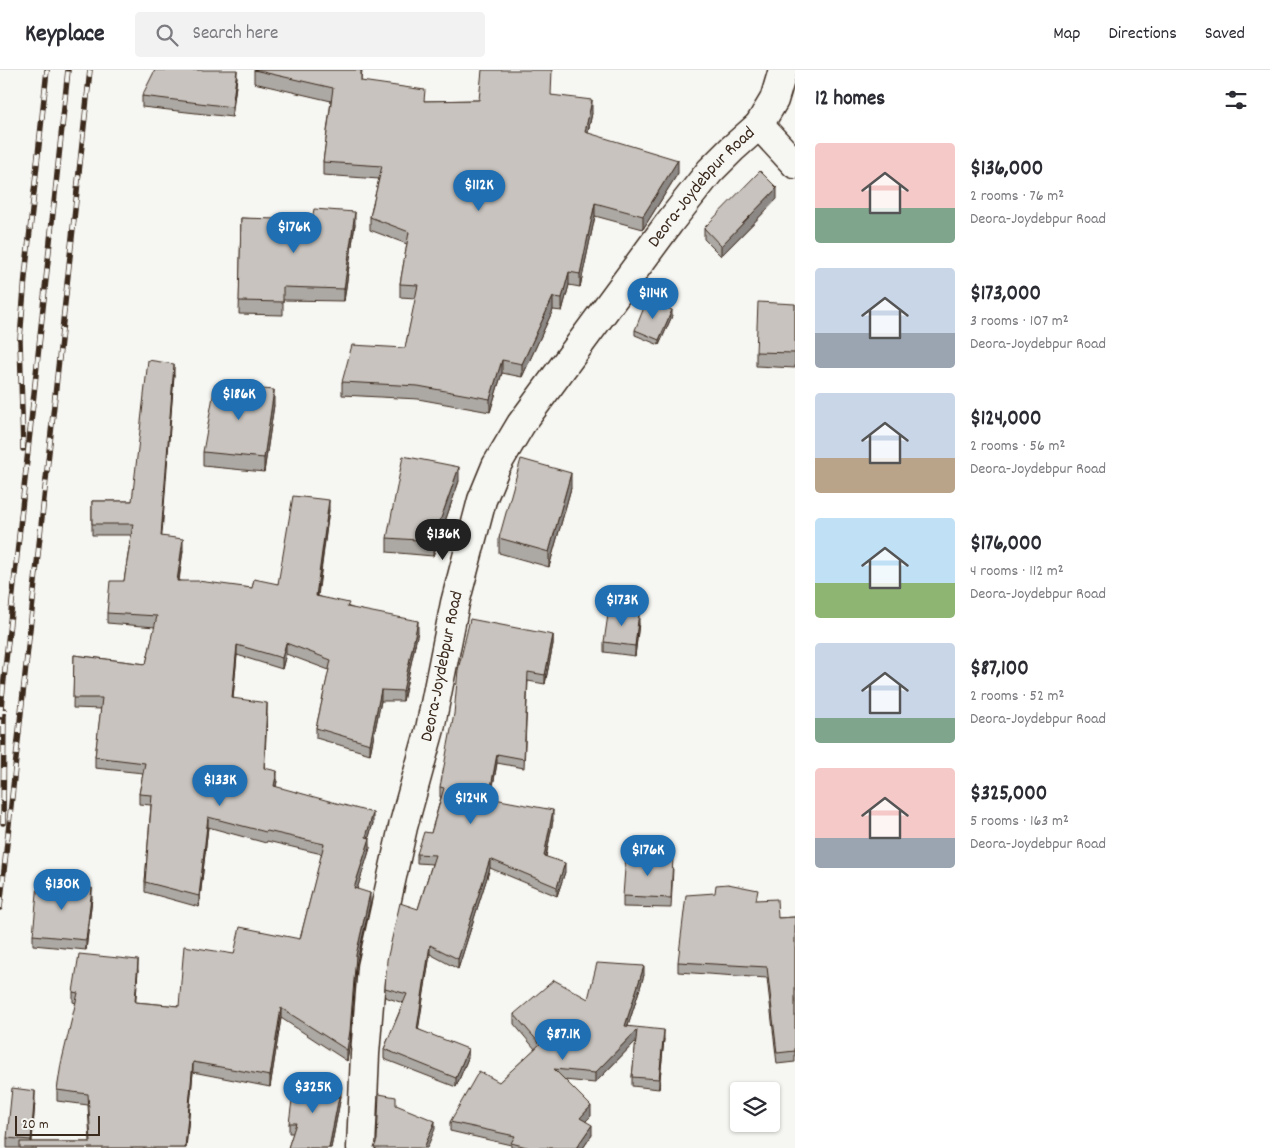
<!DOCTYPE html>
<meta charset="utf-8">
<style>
body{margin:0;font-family:Dekko,sans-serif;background:#f2f2f3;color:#2b2b33;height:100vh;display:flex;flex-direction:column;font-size:19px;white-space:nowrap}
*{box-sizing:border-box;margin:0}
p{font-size:16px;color:#7c7c81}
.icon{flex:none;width:28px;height:28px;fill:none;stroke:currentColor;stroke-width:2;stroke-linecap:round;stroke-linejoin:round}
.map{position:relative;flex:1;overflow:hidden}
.sheet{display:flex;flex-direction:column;background:#fff;width:475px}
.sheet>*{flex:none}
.tools{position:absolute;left:730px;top:1012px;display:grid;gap:10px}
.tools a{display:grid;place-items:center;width:50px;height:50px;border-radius:5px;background:#fff;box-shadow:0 1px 4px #0004;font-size:25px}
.scale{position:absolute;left:15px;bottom:12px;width:85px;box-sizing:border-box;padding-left:5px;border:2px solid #3b2a1e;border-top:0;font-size:14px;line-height:18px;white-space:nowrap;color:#3b2a1e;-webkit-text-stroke:4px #f6f6f2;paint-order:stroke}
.price{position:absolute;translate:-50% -42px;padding:0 11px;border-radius:18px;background:#1f6fb2;color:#fff;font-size:16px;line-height:32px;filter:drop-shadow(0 1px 2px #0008)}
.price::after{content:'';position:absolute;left:50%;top:30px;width:15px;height:11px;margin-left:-8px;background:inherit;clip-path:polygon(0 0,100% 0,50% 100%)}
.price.current{background:#222;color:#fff}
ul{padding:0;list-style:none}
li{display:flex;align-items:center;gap:15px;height:125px;padding:0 20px}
li span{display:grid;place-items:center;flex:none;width:140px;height:100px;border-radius:5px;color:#555}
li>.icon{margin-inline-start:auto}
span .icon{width:60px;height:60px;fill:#fffc;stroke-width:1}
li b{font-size:21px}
h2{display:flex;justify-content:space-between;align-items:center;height:60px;padding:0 20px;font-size:21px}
header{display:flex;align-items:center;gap:30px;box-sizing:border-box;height:70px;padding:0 25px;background:#fff;border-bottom:1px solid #e1e1e2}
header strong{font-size:24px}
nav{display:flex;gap:28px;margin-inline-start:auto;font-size:18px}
.search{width:350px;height:45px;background:#f2f2f3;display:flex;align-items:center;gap:12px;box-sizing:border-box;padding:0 18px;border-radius:5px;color:#7c7c81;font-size:19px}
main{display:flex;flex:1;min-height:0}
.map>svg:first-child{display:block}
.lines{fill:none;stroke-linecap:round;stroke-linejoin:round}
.minor-casing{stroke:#3b2a1e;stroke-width:31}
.minor{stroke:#f6f6f2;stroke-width:28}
.rail-casing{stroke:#3b2a1e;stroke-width:5.5}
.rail{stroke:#f6f6f2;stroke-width:4;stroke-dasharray:11;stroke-linecap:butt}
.wall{fill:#aca8a3;stroke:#3b2a1e}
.shaded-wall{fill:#8c8885;stroke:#3b2a1e}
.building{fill:#c8c3be;stroke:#3b2a1e}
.labels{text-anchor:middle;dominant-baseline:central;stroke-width:4.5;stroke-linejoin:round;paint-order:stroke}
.street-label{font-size:18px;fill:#3b2a1e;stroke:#f6f6f2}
</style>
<header>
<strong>Keyplace</strong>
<div class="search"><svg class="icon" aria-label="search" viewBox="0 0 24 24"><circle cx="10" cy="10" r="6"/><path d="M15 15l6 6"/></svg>Search here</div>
<nav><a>Map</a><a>Directions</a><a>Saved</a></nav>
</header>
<main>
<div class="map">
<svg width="795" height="1078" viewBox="0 0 795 1078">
<rect width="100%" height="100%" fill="#f6f6f2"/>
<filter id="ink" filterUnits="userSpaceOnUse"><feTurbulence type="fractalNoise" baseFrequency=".02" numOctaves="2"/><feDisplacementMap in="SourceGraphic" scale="10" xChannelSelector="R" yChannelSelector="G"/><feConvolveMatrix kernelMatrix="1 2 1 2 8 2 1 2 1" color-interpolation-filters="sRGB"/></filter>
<g filter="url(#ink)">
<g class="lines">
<g class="minor-casing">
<g id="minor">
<path d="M759,55L795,94"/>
<path id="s1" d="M361,1078L365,984L372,897L403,757L430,659L455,533L482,430L496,396L521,354L669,153L710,101L732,79L759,55L774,30L783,0"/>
</g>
</g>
<use href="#minor" class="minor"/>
<g class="rail-casing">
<path id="rail" d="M23,379L20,269L25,207L47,0
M0,647L68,0
M3,753L4,640
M0,838L90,0"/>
</g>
<use href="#rail" class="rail"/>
</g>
<path class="wall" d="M254,0H362L361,11L425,31L479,30L551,25L592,43L588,63L678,103L643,159L595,146L580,217L569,215L562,241L553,240L522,307L502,303L490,342L418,329L342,325V312L405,278L416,228L400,227V214L407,174L370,160V147L379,109L323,105V92L331,31L254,13Z
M237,7L232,47L142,37V26Z
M777,129L721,186L704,169V158Z
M241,148L355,154L344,231L283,230V245L239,244Z
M795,234V298L756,296V282Z
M672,246L659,275L635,265V260Z
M174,305L161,466L183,480L179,511L252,518L278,514L329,440L318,526L418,561L403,631H381L370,684L316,668V658L329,600L286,584L282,599L237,585L233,628L267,644L264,698L277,711L276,717L373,753L369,767L370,778L357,819L370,834L356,896L350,972L347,991L281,948L270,1017L193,1002L186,1078H7V1068L35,1031L32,1072H90L88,1035L57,1031V1020L76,933L73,932V922L138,900L135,932L179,936L234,884L300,869L322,784L267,771L266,773L208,757L199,837L145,822V812L151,735L139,734V724L143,703L95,698V687L101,639L73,638L74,585L146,594L155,557L107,553V543L124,511L131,465H92V431H132Z
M274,335L264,402L203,396V382Z
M459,411L433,486L387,482V468Z
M571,418L549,497L499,483V468Z
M639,553L635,586L604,582V572Z
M553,565V574L545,614L528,611L524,698L497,693L491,728L553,750L546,787L565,802L557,826L490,798L458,899L430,884L418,959L468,988L456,1017L384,989V979L403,933L385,927V918L418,839L432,794L417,793V784L431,763L441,727H440V717Z
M673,798L671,838L623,837V826Z
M92,828L86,880L33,875V865Z
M758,830L778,848L795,847V992L777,994L767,908L678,902V892Z
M644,905L628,956L664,969L659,1019L632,1016V1007L636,971L595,1013L564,1010L591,1046L586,1051L592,1065L583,1078H511V1075L450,1061V1052L499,1012L535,979L514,954V944L588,929Z
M341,1026L331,1078H288L293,1063H289V1053Z"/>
<path class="shaded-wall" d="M237,0V7L232,47V37Z
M592,30V43L585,75V62Z
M678,90V103L643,159V146Z
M777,118V129L721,186V176Z
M595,133V146L580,217V204Z
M355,142V154L344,231V219Z
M569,202V215L562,241V228Z
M553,227V240L522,307V294Z
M672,240V246L659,275V270Z
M502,290V303L490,342V329Z
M174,294V305L161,477V466Z
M274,320V335L264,402V388Z
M459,397V411L433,486V471Z
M571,403V418L549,497V482Z
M329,430V440L316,536V526Z
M183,469V480L177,521V511Z
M639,542V553L635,586V576Z
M418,551V561L403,631V621Z
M553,565V574L545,614V605Z
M286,573V584L282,599V588Z
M237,575V585L232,638V628Z
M381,620V631L370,684V674Z
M267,633V644L264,709V698Z
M497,684V693L489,737V728Z
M277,701V711L274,727V716Z
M553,740V750L544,796V786Z
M373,743V753L366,777V767Z
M208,747V757L199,837V826Z
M370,768V778L354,829V818Z
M490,789V798L458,899V889Z
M565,793V802L557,826V817Z
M92,818V828L86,880V870Z
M370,823V834L356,896L350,972L347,991V980L356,885Z
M430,875V884L417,968V959Z
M138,890V900L135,943V932Z
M644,896V905L625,965V956Z
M281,938V948L270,1017V1006Z
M637,960V970L595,1013V1003Z
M664,960V969L659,1019V1009Z
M468,979V988L456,1017V1008Z
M193,992V1002L186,1078H185Z
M341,1016V1026L331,1078H329Z
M35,1021V1031L31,1078V1070Z
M591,1036V1046L580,1057V1048Z
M435,1051V1059L427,1078H424Z
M592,1055V1065L583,1078H576Z"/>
<path class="building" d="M155,0H237L232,37L142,26Z
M254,0H361V11L425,20L424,31L479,30L482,0H552L551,25L592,30L585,62L678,90L643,146L595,133L580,204L569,202L562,228L553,227L522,294L502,290L490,329L418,316L342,312L352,275L405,278L418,215L400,214L409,162L370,147L382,96L323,92L333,18Z
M760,101L777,118L721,176L704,158Z
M314,139L355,142L344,219L283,217V232L239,231L241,148L312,150Z
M647,230L672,240L659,270L635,260Z
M758,232L795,234V283L756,282Z
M148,290L174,294L161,466L183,469L177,511H198L252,518L254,509L278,514L293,426L329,430L316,526L349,533L347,537L418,551L403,621L381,620L370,674L316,658L331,590L286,573L282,588L237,575L232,628L267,633L264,698L277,701L274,716L373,743L366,767L370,768L354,818L370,823L356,885L350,961L347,980L281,938L270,1006L193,992L185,1078H20V1072H91L88,1024L57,1020L61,994L78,923L73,922L79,884L138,890L135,932L179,936L184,876L234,884L240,857L300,869L324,774L267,761L266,762L208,747L199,826L145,812L152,725L139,724L145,693L95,687L102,628H73L74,585L146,594L157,546L107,543L110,511H124L133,454H92V431H132Z
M215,315L274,320L264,388L203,382Z
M403,386L459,397L433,471L387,468Z
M521,389L571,403L549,482L499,468Z
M609,538L639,542L635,576L604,572Z
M470,549L553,565L545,605L528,602L524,689L497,684L489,728L553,740L544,786L565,793L557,817L490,789L458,889L430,875L417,959L468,979L456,1008L384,979L407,924L385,918L387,890L400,833L418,839L435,785L417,784L424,762L431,763L444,718L440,717L454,644L458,600Z
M626,785L673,787L671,828L623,826Z
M38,813L92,818L86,870L33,865Z
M728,814L758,820L756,830L777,829L778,848L795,847V981L777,983L767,897L678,892L686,825L715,823L716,815Z
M597,893L644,896L625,956L664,960L659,1009L632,1007L637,960L595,1003L554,999L591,1036L580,1048L592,1055L576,1078H531L511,1073L515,1066L450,1052L479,1001L499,1012L540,974L514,944L554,910L588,929Z
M295,1008L341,1016L329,1078H288L296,1053H289Z
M12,1018L35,1021L31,1070L7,1068Z
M379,1024L396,1027V1035L435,1051L424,1078H374L377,1070Z"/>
</g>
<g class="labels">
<g class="street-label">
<text stroke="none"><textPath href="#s1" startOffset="1045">Deora-Joydebpur Road</textPath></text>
<text stroke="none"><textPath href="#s1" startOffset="490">Deora-Joydebpur Road</textPath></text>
</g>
</g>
</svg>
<div class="tools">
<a><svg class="icon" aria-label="layers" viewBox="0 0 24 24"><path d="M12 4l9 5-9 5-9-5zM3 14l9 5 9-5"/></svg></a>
</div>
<div class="scale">20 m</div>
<b class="price" style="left:479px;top:142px">$112K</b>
<b class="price" style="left:294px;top:184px">$176K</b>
<b class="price" style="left:653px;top:250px">$114K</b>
<b class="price" style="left:239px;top:351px">$186K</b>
<b class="price current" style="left:443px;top:491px">$136K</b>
<b class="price" style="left:622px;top:557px">$173K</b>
<b class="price" style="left:220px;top:737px">$133K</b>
<b class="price" style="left:471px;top:755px">$124K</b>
<b class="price" style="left:648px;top:807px">$176K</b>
<b class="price" style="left:62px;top:841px">$130K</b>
<b class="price" style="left:563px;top:991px">$87.1K</b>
<b class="price" style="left:313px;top:1044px">$325K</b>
</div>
<section class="sheet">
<h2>12 homes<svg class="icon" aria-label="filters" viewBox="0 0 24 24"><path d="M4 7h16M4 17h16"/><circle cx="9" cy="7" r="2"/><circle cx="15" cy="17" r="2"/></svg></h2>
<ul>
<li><span style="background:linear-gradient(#f6c9c9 65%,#7fa58c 0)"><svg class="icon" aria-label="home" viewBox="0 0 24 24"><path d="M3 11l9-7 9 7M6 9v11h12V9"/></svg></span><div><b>$136,000</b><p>2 rooms · 76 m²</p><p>Deora-Joydebpur Road</p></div></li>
<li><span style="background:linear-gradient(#c9d6e8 65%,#9aa5b1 0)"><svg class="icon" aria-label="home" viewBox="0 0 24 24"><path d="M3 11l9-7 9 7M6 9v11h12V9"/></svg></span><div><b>$173,000</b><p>3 rooms · 107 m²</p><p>Deora-Joydebpur Road</p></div></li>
<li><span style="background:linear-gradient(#c9d6e8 65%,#b9a48a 0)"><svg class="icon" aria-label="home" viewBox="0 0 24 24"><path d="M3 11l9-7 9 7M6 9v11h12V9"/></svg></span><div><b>$124,000</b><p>2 rooms · 56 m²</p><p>Deora-Joydebpur Road</p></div></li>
<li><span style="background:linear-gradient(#bfe0f5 65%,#8fb573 0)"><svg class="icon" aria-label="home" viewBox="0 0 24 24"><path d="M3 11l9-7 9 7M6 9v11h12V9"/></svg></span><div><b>$176,000</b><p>4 rooms · 112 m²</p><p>Deora-Joydebpur Road</p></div></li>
<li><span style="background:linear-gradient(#c9d6e8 75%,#7fa58c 0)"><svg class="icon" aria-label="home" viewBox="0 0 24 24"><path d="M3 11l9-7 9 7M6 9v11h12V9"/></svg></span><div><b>$87,100</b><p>2 rooms · 52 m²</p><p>Deora-Joydebpur Road</p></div></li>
<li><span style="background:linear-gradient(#f6c9c9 70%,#9aa5b1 0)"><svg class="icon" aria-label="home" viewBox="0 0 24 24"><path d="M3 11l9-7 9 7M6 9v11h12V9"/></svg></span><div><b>$325,000</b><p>5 rooms · 163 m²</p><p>Deora-Joydebpur Road</p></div></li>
</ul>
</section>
</main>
